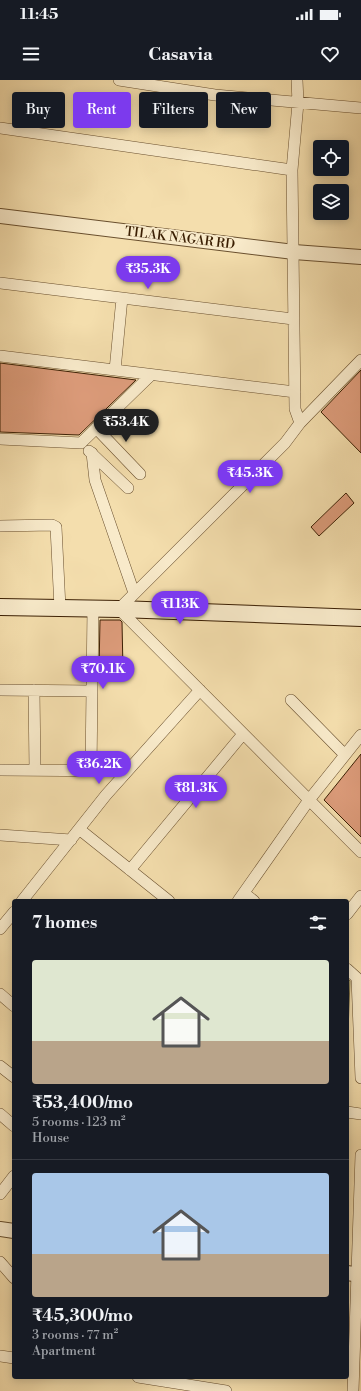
<!DOCTYPE html>
<meta charset="utf-8">
<style>
body{margin:0;font-family:"Libre Bodoni",serif;background:#20242c;color:#f1f3f6;height:100vh;display:flex;flex-direction:column;font-size:15px;white-space:nowrap}
*{box-sizing:border-box;margin:0}
p{font-size:13px;color:#9ea1a6}
.icon{flex:none;width:22px;height:22px;fill:none;stroke:currentColor;stroke-width:2;stroke-linecap:round;stroke-linejoin:round}
.map{position:relative;flex:1;overflow:hidden}
.panel{position:absolute;left:12px;top:819px;width:337px;height:480px;display:flex;flex-direction:column;background:#171b24;border-radius:4px;box-shadow:0 2px 10px #0003}
.panel>*{flex:none}
.banner{position:absolute;left:12px;top:12px;width:337px;height:36px;display:flex;gap:8px}
.buttons{position:absolute;left:313px;top:60px;display:grid;gap:8px}
.buttons a{display:grid;place-items:center;width:36px;height:36px;border-radius:4px;background:#171b24;box-shadow:0 2px 10px #0003;font-size:20px}
.price{position:absolute;translate:-50% -34px;padding:0 9px;border-radius:14px;background:#7c3aed;color:#fff;font-size:13px;line-height:26px;filter:drop-shadow(0 1px 2px #0008)}
.price::after{content:'';position:absolute;left:50%;top:24px;width:12px;height:9px;margin-left:-6px;background:inherit;clip-path:polygon(0 0,100% 0,50% 100%)}
.price.current{background:#222;color:#fff}
ul{padding:0;list-style:none}
li{display:grid;align-content:center;gap:8px;height:212px;padding:0 20px}
li+li{border-top:1px solid #363941}
li span{display:grid;place-items:center;height:124px;border-radius:4px;color:#555}
li>.icon{margin-inline-start:auto}
span .icon{width:72px;height:72px;fill:#fffc;stroke-width:1}
li b{font-size:17px}
h2{display:flex;justify-content:space-between;align-items:center;height:48px;padding:0 20px;font-size:17px}
.chip{padding:0 14px;border-radius:4px;background:#171b24;box-shadow:0 2px 10px #0003;font-size:14px;line-height:36px}
.chip.current{background:#7c3aed;color:#fff}
.status{display:flex;justify-content:space-between;align-items:center;height:28px;padding:0 20px;background:#171b24;direction:ltr}
.status svg{height:11px;fill:currentColor}
header{display:flex;justify-content:space-between;align-items:center;height:52px;padding:0 20px;background:#171b24;font-size:18px;font-weight:700}
.map>svg:first-child{display:block}
.green{fill:#c2bf85;stroke:#7e6f44}
.building{fill:#dd9c7b;stroke:#3b1f03}
.lines{fill:none;stroke-linecap:round;stroke-linejoin:round}
.minor-casing{stroke:#694f2e;stroke-width:12}
.tertiary-casing{stroke:#694f2e;stroke-width:16}
.secondary-casing{stroke:#3b1f03;stroke-width:18}
.minor{stroke:#f8eaca;stroke-width:11}
.tertiary{stroke:#f8eaca;stroke-width:14}
.secondary{stroke:#f8eaca;stroke-width:16}
.labels{text-anchor:middle;dominant-baseline:central;stroke-width:3.5;stroke-linejoin:round;paint-order:stroke}
.street-label{font-size:13px;fill:#3b1f03;stroke:#f8eaca}
</style>
<div class="status"><b>11:45</b><svg viewBox="0 0 49 12"><path d="M0 12V9h3v3zM5 12V6h3v6zM10 12V3h3v9zM15 12V0h3v12zM26 1h20v11H26zM47 4h2v5h-2z"/></svg></div>
<header><svg class="icon" aria-label="menu" viewBox="0 0 24 24"><path d="M4 6h16M4 12h16M4 18h16"/></svg>Casavia<svg class="icon" aria-label="heart" viewBox="0 0 24 24"><path d="M12 20l-8-8c-3-5 5-10 8-4 3-6 11-1 8 4z"/></svg></header>
<div class="map">
<svg width="361" height="1311" viewBox="0 0 361 1311">
<rect width="100%" height="100%" fill="#f4dead"/>
<filter id="stains"><feTurbulence type="fractalNoise" baseFrequency=".005" numOctaves="4"/><feColorMatrix values="0 0 0 0 .2 0 0 0 0 .09 0 0 0 0 .02 0 0 0 .5 -.17"/></filter>
<radialGradient id="worn" r=".72"><stop offset=".6" stop-color="#630" stop-opacity="0"/><stop offset="1" stop-color="#630" stop-opacity=".3"/></radialGradient>
<path class="green" d="M347,898L350,901L347,977Z"/>
<path class="building" d="M0,283L136,300L79,355L0,352Z
M361,290V373L321,332Z
M346,413L354,423L319,456L311,447Z
M100,540H120L122,542L123,590H99Z
M361,674V757L324,720Z"/>
<g class="lines">
<g class="minor-casing">
<path id="minor" d="M119,0L215,15L361,28
M297,0L298,23L292,90L295,329L300,343
M0,48L292,90
M0,203L293,239
M0,276L295,312
M361,280L300,343L285,363L119,529L361,772
M115,290L122,218
M96,348L140,394
M0,359L81,363L151,295
M89,371L128,408
M92,373L95,400L134,513
M0,446L52,445L56,447L60,528
M0,610L92,611
M34,610L35,690
M291,620L345,675
M0,690L127,691
M91,691L93,528
M79,749L169,821
M0,755L71,760
M130,790L243,654
M244,813L254,821
M22,821L106,715L200,610
M238,821L309,720L361,655
M347,834L361,816
M0,849L14,832
M347,889L357,898L361,998
M0,914L14,926
M0,986L14,997
M347,1032L361,1034
M0,1034L14,1046
M0,1114L14,1096
M0,1182L14,1198
M0,1276L14,1278
M138,1297L226,1311
M353,1311L361,1075"/>
</g>
<g class="tertiary-casing">
<path id="tertiary" d="M0,136L294,172L361,177
M0,1149L14,1151
M347,1193L361,1195"/>
</g>
<g class="secondary-casing">
<path id="secondary" d="M0,527L119,529L361,538"/>
</g>
<use href="#minor" class="minor"/>
<use href="#tertiary" class="tertiary"/>
<use href="#secondary" class="secondary"/>
</g>
<g class="labels">
<g class="street-label">
<text transform="translate(180 158) rotate(7)">TILAK NAGAR RD</text>
</g>
</g>
<rect width="100%" height="100%" filter="url(#stains)"/>
<rect width="100%" height="100%" fill="url(#worn)"/>
</svg>
<div class="buttons">
<a><svg class="icon" aria-label="locate" viewBox="0 0 24 24"><circle cx="12" cy="12" r="6"/><path d="M12 2v4M12 18v4M2 12h4M18 12h4"/></svg></a>
<a><svg class="icon" aria-label="layers" viewBox="0 0 24 24"><path d="M12 4l9 5-9 5-9-5zM3 14l9 5 9-5"/></svg></a>
</div>
<b class="price" style="left:148px;top:210px">₹35.3K</b>
<b class="price current" style="left:126px;top:363px">₹53.4K</b>
<b class="price" style="left:250px;top:414px">₹45.3K</b>
<b class="price" style="left:180px;top:545px">₹113K</b>
<b class="price" style="left:103px;top:610px">₹70.1K</b>
<b class="price" style="left:99px;top:705px">₹36.2K</b>
<b class="price" style="left:196px;top:729px">₹81.3K</b>
<div class="banner">
<a class="chip">Buy</a>
<a class="chip current">Rent</a>
<a class="chip">Filters</a>
<a class="chip">New</a>
</div>
<section class="panel">
<h2>7 homes<svg class="icon" aria-label="filters" viewBox="0 0 24 24"><path d="M4 7h16M4 17h16"/><circle cx="9" cy="7" r="2"/><circle cx="15" cy="17" r="2"/></svg></h2>
<ul>
<li><span style="background:linear-gradient(#dfe7d0 65%,#b9a48a 0)"><svg class="icon" aria-label="home" viewBox="0 0 24 24"><path d="M3 11l9-7 9 7M6 9v11h12V9"/></svg></span><div><b>₹53,400/mo</b><p>5 rooms · 123 m²</p><p>House</p></div></li>
<li><span style="background:linear-gradient(#a9c7e8 65%,#b9a48a 0)"><svg class="icon" aria-label="home" viewBox="0 0 24 24"><path d="M3 11l9-7 9 7M6 9v11h12V9"/></svg></span><div><b>₹45,300/mo</b><p>3 rooms · 77 m²</p><p>Apartment</p></div></li>
</ul>
</section>
</div>
